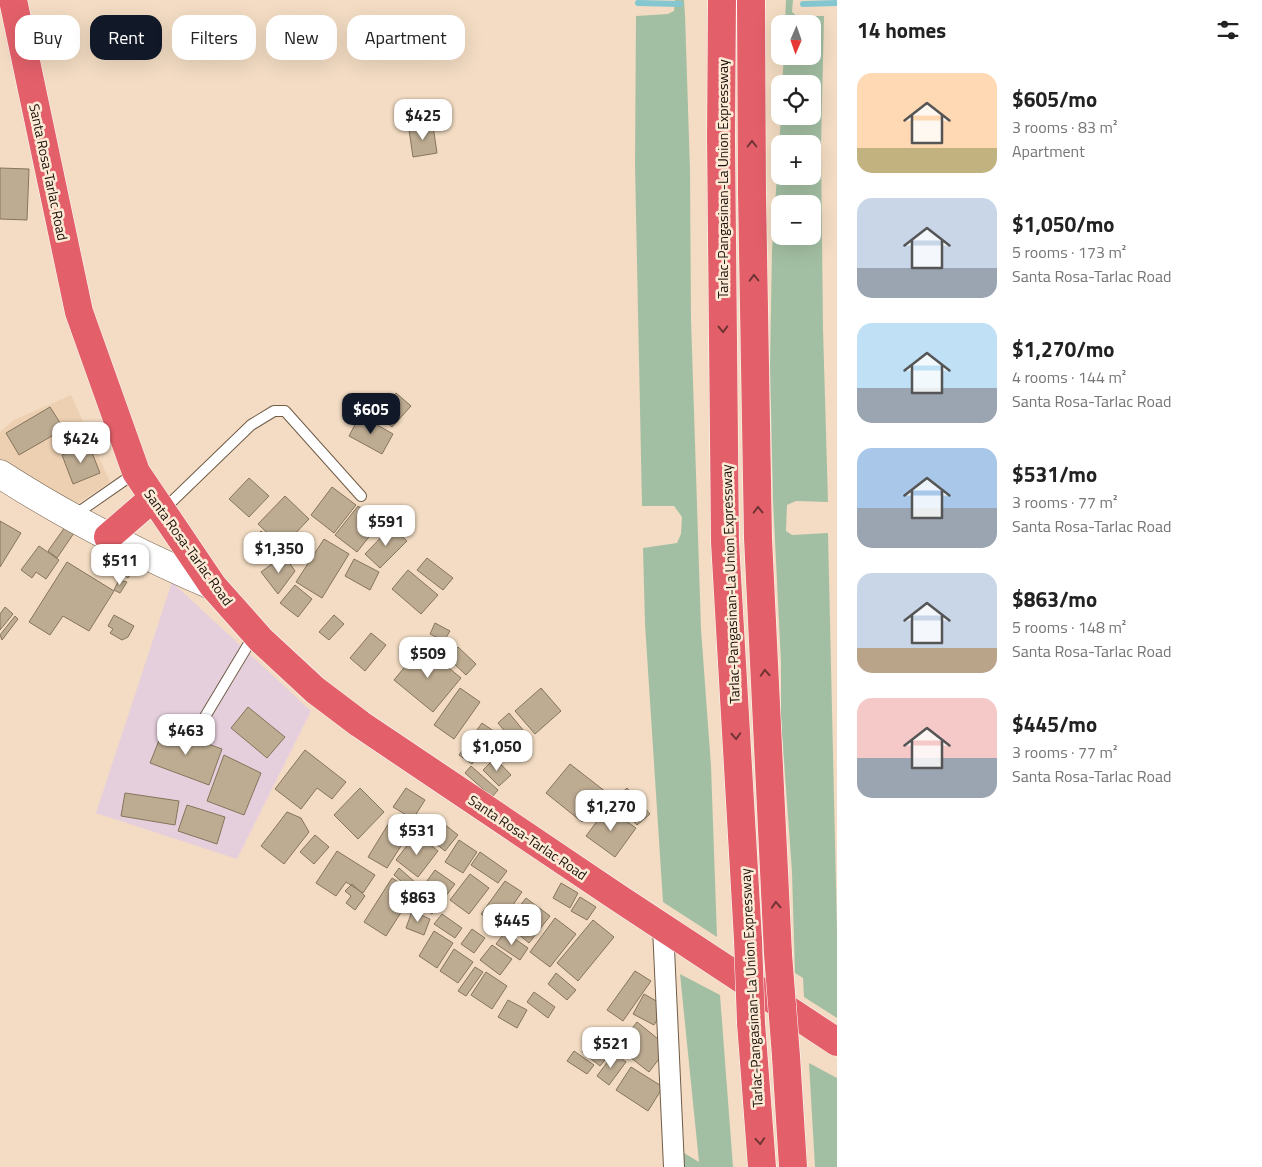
<!DOCTYPE html>
<meta charset="utf-8">
<style>
body{margin:0;font-family:"Titillium Web",sans-serif;background:#f6f6f6;color:#222;height:100vh;display:flex;flex-direction:column;font-size:19px;white-space:nowrap}
*{box-sizing:border-box;margin:0}
p{font-size:16px;color:#767676}
.icon{flex:none;width:28px;height:28px;fill:none;stroke:currentColor;stroke-width:2;stroke-linecap:round;stroke-linejoin:round}
.map{position:relative;flex:1;overflow:hidden}
.side{display:flex;flex-direction:column;background:#fff;width:425px}
.side>*{flex:none}
.top-card{position:absolute;left:15px;top:15px;width:475px;height:45px;display:flex;gap:10px}
.needle{width:32px;rotate:182deg}
.tools{position:absolute;left:771px;top:15px;display:grid;gap:10px}
.tools a{display:grid;place-items:center;width:50px;height:50px;border-radius:10px;background:#fff;box-shadow:0 5px 20px #0002;font-size:25px}
.price{position:absolute;translate:-50% -42px;padding:0 11px;border-radius:10px;background:#fff;color:#222;font-size:16px;line-height:32px;filter:drop-shadow(0 1px 2px #0008)}
.price::after{content:'';position:absolute;left:50%;top:30px;width:15px;height:11px;margin-left:-8px;background:inherit;clip-path:polygon(0 0,100% 0,50% 100%)}
.price.active{background:#111827;color:#fff}
ul{padding:0;list-style:none}
li{display:flex;align-items:center;gap:15px;height:125px;padding:0 20px}
li span{display:grid;place-items:center;flex:none;width:140px;height:100px;border-radius:15px;color:#555}
li>.icon{margin-inline-start:auto}
span .icon{width:60px;height:60px;fill:#fffc;stroke-width:1}
li b{font-size:21px}
h2{display:flex;justify-content:space-between;align-items:center;height:60px;padding:0 20px;font-size:21px}
.chip{padding:0 18px;border-radius:15px;background:#fff;box-shadow:0 5px 20px #0002;font-size:18px;line-height:45px}
.chip.active{background:#111827;color:#fff}
main{display:flex;flex:1;min-height:0}
.map>svg:first-child{display:block}
.built{fill:#edd0b2}
.education{fill:#e5cfdc}
.green{fill:#a3bfa3;fill-rule:evenodd}
.lines{fill:none;stroke-linecap:round;stroke-linejoin:round}
.stream{stroke:#85c7d0;stroke-width:6}
.building{fill:#beac92;stroke:#85745c}
.lane-casing{stroke:#705c47;stroke-width:12}
.street-casing{stroke:#705c47;stroke-width:22}
.secondary-casing{stroke:#705c47;stroke-width:29}
.highway-casing{stroke:#fff;stroke-width:29}
.lane{stroke:#fff;stroke-width:10}
.street{stroke:#fff;stroke-width:20}
.secondary{stroke:#fff;stroke-width:28}
.highway{stroke:#e3606a;stroke-width:28}
.highway-bridge-casing{stroke:#fff;stroke-width:29;stroke-linecap:butt}
.highway-bridge{stroke:#e3606a;stroke-width:28}
.oneway{stroke:#733434}
.labels{text-anchor:middle;dominant-baseline:central;stroke-width:5;stroke-linejoin:round;paint-order:stroke}
.street-label{font-size:14px;fill:#181008;stroke:#fdead6}
</style>
<main>
<div class="map">
<svg width="837" height="1167" viewBox="0 0 837 1167">
<rect width="100%" height="100%" fill="#f3dcc3"/>
<path class="built" d="M71,395L110,482L71,508L0,463V432L14,420Z"/>
<path class="education" d="M172,582L311,711L237,859L96,813Z"/>
<path class="green" d="M675,0H684L685,15L690,170L691,319L701,629L711,766L717,937L663,902L645,624L643,548L677,543L681,534L682,517L674,506H642L635,165L636,16L668,14L674,11Z
M786,0H793L792,12L797,16H824L821,146L823,329L828,502L796,501L787,505L786,531L792,535L828,533L837,930V1018L804,997L803,978L795,973L792,872L781,719V663L773,500L770,365L772,250L781,116H812V84H782L784,56H812V24H785ZM780,144H812V176H780ZM780,204H812V236H780Z
M680,974L720,995L733,1167H680L679,1150L699,1162Z
M809,1063L837,1078V1167H815Z"/>
<g class="lines">
<path class="stream" d="M638,3L680,4
M803,4L837,3"/>
</g>
<path class="building" d="M433,126L437,153L413,157L409,130Z
M0,168L29,169L27,220L0,219Z
M396,393L411,406L392,427L377,414Z
M50,407L64,429L19,455L6,433Z
M360,415L393,434L382,454L349,436Z
M89,445L100,473L73,484L62,455Z
M249,478L269,496L249,517L229,499Z
M332,487L356,505L334,533L311,515Z
M285,496L309,519L290,539L305,553L297,561L258,524Z
M358,506L380,523L357,552L335,535Z
M0,521L21,533L0,567Z
M65,527L74,533L57,558L48,551Z
M391,527L407,541L380,568L365,554Z
M261,531L272,540L255,560L245,551Z
M324,539L349,554L322,598L296,582Z
M39,546L59,560L46,579L36,572L32,578L21,570Z
M116,551L137,566L128,578L107,562Z
M284,555L295,571L278,594L261,572Z
M427,558L453,578L443,590L417,570Z
M354,559L379,572L370,590L345,576Z
M67,562L114,591L89,631L63,616L50,635L29,622Z
M408,570L438,595L421,614L392,589Z
M119,580L127,582L120,593L114,590Z
M295,585L312,599L298,617L280,603Z
M5,607L13,614L0,630V614Z
M114,615L134,626L128,637L122,640L110,633L113,629L108,626Z
M334,615L344,624L329,640L319,632Z
M15,616L18,619L2,640L0,635Z
M435,623L450,631L444,641L430,634Z
M371,633L386,645L365,671L350,658Z
M422,646L461,678L433,712L394,680Z
M458,647L476,664L466,675L448,658Z
M460,688L480,702L454,739L434,725Z
M541,688L561,711L535,734L515,711Z
M248,707L285,737L267,758L231,728Z
M509,713L523,730L512,740L498,723Z
M482,723L495,732L472,764L459,755Z
M164,728L222,749L209,785L150,763Z
M501,733L511,749L499,756L489,742Z
M305,750L346,782L332,799L317,788L301,809L275,789Z
M224,755L261,773L244,815L207,801Z
M495,758L511,775L499,786L483,770Z
M570,764L606,792L582,822L546,793Z
M471,766L498,790L492,797L465,773Z
M360,788L384,812L358,839L334,815Z
M406,788L425,800L413,819L393,807Z
M627,788L650,814L637,825L614,800Z
M125,793L179,801L175,825L121,816Z
M187,805L225,817L217,844L178,831Z
M607,808L636,828L615,857L586,836Z
M287,812L301,818L309,832L284,864L261,846Z
M392,818L411,830L387,868L368,857Z
M439,820L458,835L445,851L426,836Z
M416,834L438,851L418,877L396,860Z
M315,835L329,847L314,864L300,852Z
M459,840L477,852L463,873L445,862Z
M337,851L375,875L363,893L346,882L336,896L316,883Z
M480,852L507,871L498,883L471,865Z
M399,868L416,883L410,889L394,875Z
M435,870L455,884L432,914L413,900Z
M470,874L489,888L469,914L450,900Z
M392,878L414,892L386,936L364,922Z
M505,881L522,892L498,926L481,914Z
M561,883L578,893L570,908L553,898Z
M352,884L365,896L355,910L346,903L351,896L345,891Z
M580,897L596,907L587,920L571,911Z
M526,898L550,916L529,943L506,924Z
M412,911L430,919L424,935L406,928Z
M442,914L462,928L455,938L434,924Z
M555,918L576,934L550,967L530,952Z
M593,920L614,937L578,981L557,963Z
M472,929L485,938L474,953L461,944Z
M434,931L453,943L437,968L419,956Z
M505,932L528,948L520,960L496,944Z
M492,945L512,959L500,975L480,960Z
M454,949L473,962L458,983L440,971Z
M475,967L483,972L466,996L458,991Z
M635,971L651,981L623,1021L607,1010Z
M486,972L507,986L492,1009L471,995Z
M556,973L576,990L567,1000L548,984Z
M534,992L555,1007L548,1018L527,1002Z
M644,994L665,1006L654,1025L633,1014Z
M508,1000L527,1010L517,1028L498,1017Z
M637,1022L668,1047L649,1072L617,1047Z
M595,1035L614,1049L600,1066L582,1052Z
M574,1051L594,1065L587,1074L567,1061Z
M614,1053L626,1062L609,1085L597,1076Z
M631,1067L663,1087L648,1111L616,1090Z"/>
<g class="lines">
<g class="lane-casing">
<path id="lane" d="M162,511L251,425L274,411H285L361,496
M73,516L135,473
M203,720L254,635"/>
</g>
<g class="street-casing">
<path id="street" d="M663,927L674,1167"/>
</g>
<g class="secondary-casing">
<path id="secondary" d="M0,474C68,518 139,554 213,586"/>
</g>
<g class="highway-casing">
<path id="highway" d="M13,0L79,312L136,472L213,586L261,640L315,690L360,724L617,897L837,1042
M722,0L721,137L725,542L748,940
M751,0L752,193L758,538L778,954
M108,537L153,498
M751,1023L762,1167
M786,1056L793,1167"/>
</g>
<use href="#lane" class="lane"/>
<use href="#street" class="street"/>
<use href="#secondary" class="secondary"/>
<use href="#highway" class="highway"/>
<g class="highway-bridge-casing">
<path id="highway-bridge" d="M748,940L751,1023
M778,954L786,1056"/>
</g>
<use href="#highway-bridge" class="highway-bridge"/>
</g>
<defs><path id="oneway-chevron" d="M-2-3.5L2.5 0L-2 3.5" fill="none" stroke-width="1.6" stroke-linecap="round" stroke-linejoin="round" transform="scale(1.25)"/></defs>
<g class="oneway">
<use href="#oneway-chevron" transform="translate(752 144) rotate(-90)"/>
<use href="#oneway-chevron" transform="translate(754 278) rotate(-91)"/>
<use href="#oneway-chevron" transform="translate(723 329) rotate(89)"/>
<use href="#oneway-chevron" transform="translate(758 510) rotate(-91)"/>
<use href="#oneway-chevron" transform="translate(765 673) rotate(-93)"/>
<use href="#oneway-chevron" transform="translate(736 736) rotate(87)"/>
<use href="#oneway-chevron" transform="translate(776 905) rotate(-93)"/>
<use href="#oneway-chevron" transform="translate(760 1141) rotate(86)"/>
</g>
<g class="labels">
<g class="street-label">
<text transform="translate(49 172) rotate(78)">Santa Rosa-Tarlac Road</text>
<text transform="translate(722 179) rotate(-90)">Tarlac-Pangasinan-La Union Expressway</text>
<text transform="translate(189 547) rotate(54)">Santa Rosa-Tarlac Road</text>
<text transform="translate(730 584) rotate(-92)">Tarlac-Pangasinan-La Union Expressway</text>
<text transform="translate(528 837) rotate(34)">Santa Rosa-Tarlac Road</text>
<text transform="translate(751 988) rotate(-93)">Tarlac-Pangasinan-La Union Expressway</text>
</g>
</g>
</svg>
<div class="tools">
<a><svg class="needle" viewBox="-14 -14 28 28"><path d="M0-13l5 13h-10z" fill="#e53935"/><path d="M0 13l5-13h-10z" fill="#767676"/></svg></a>
<a><svg class="icon" aria-label="locate" viewBox="0 0 24 24"><circle cx="12" cy="12" r="6"/><path d="M12 2v4M12 18v4M2 12h4M18 12h4"/></svg></a>
<a>+</a>
<a>−</a>
</div>
<b class="price" style="left:423px;top:141px">$425</b>
<b class="price active" style="left:371px;top:435px">$605</b>
<b class="price" style="left:81px;top:464px">$424</b>
<b class="price" style="left:386px;top:547px">$591</b>
<b class="price" style="left:279px;top:574px">$1,350</b>
<b class="price" style="left:120px;top:586px">$511</b>
<b class="price" style="left:428px;top:679px">$509</b>
<b class="price" style="left:186px;top:756px">$463</b>
<b class="price" style="left:497px;top:772px">$1,050</b>
<b class="price" style="left:611px;top:832px">$1,270</b>
<b class="price" style="left:417px;top:856px">$531</b>
<b class="price" style="left:418px;top:923px">$863</b>
<b class="price" style="left:512px;top:946px">$445</b>
<b class="price" style="left:611px;top:1069px">$521</b>
<div class="top-card">
<a class="chip">Buy</a>
<a class="chip active">Rent</a>
<a class="chip">Filters</a>
<a class="chip">New</a>
<a class="chip">Apartment</a>
</div>
</div>
<section class="side">
<h2>14 homes<svg class="icon" aria-label="filters" viewBox="0 0 24 24"><path d="M4 7h16M4 17h16"/><circle cx="9" cy="7" r="2"/><circle cx="15" cy="17" r="2"/></svg></h2>
<ul>
<li><span style="background:linear-gradient(#ffd9b3 75%,#c2b280 0)"><svg class="icon" aria-label="home" viewBox="0 0 24 24"><path d="M3 11l9-7 9 7M6 9v11h12V9"/></svg></span><div><b>$605/mo</b><p>3 rooms · 83 m²</p><p>Apartment</p></div></li>
<li><span style="background:linear-gradient(#c9d6e8 70%,#9aa5b1 0)"><svg class="icon" aria-label="home" viewBox="0 0 24 24"><path d="M3 11l9-7 9 7M6 9v11h12V9"/></svg></span><div><b>$1,050/mo</b><p>5 rooms · 173 m²</p><p>Santa Rosa-Tarlac Road</p></div></li>
<li><span style="background:linear-gradient(#bfe0f5 65%,#9aa5b1 0)"><svg class="icon" aria-label="home" viewBox="0 0 24 24"><path d="M3 11l9-7 9 7M6 9v11h12V9"/></svg></span><div><b>$1,270/mo</b><p>4 rooms · 144 m²</p><p>Santa Rosa-Tarlac Road</p></div></li>
<li><span style="background:linear-gradient(#a9c7e8 60%,#9aa5b1 0)"><svg class="icon" aria-label="home" viewBox="0 0 24 24"><path d="M3 11l9-7 9 7M6 9v11h12V9"/></svg></span><div><b>$531/mo</b><p>3 rooms · 77 m²</p><p>Santa Rosa-Tarlac Road</p></div></li>
<li><span style="background:linear-gradient(#c9d6e8 75%,#b9a48a 0)"><svg class="icon" aria-label="home" viewBox="0 0 24 24"><path d="M3 11l9-7 9 7M6 9v11h12V9"/></svg></span><div><b>$863/mo</b><p>5 rooms · 148 m²</p><p>Santa Rosa-Tarlac Road</p></div></li>
<li><span style="background:linear-gradient(#f6c9c9 60%,#9aa5b1 0)"><svg class="icon" aria-label="home" viewBox="0 0 24 24"><path d="M3 11l9-7 9 7M6 9v11h12V9"/></svg></span><div><b>$445/mo</b><p>3 rooms · 77 m²</p><p>Santa Rosa-Tarlac Road</p></div></li>
</ul>
</section>
</main>
